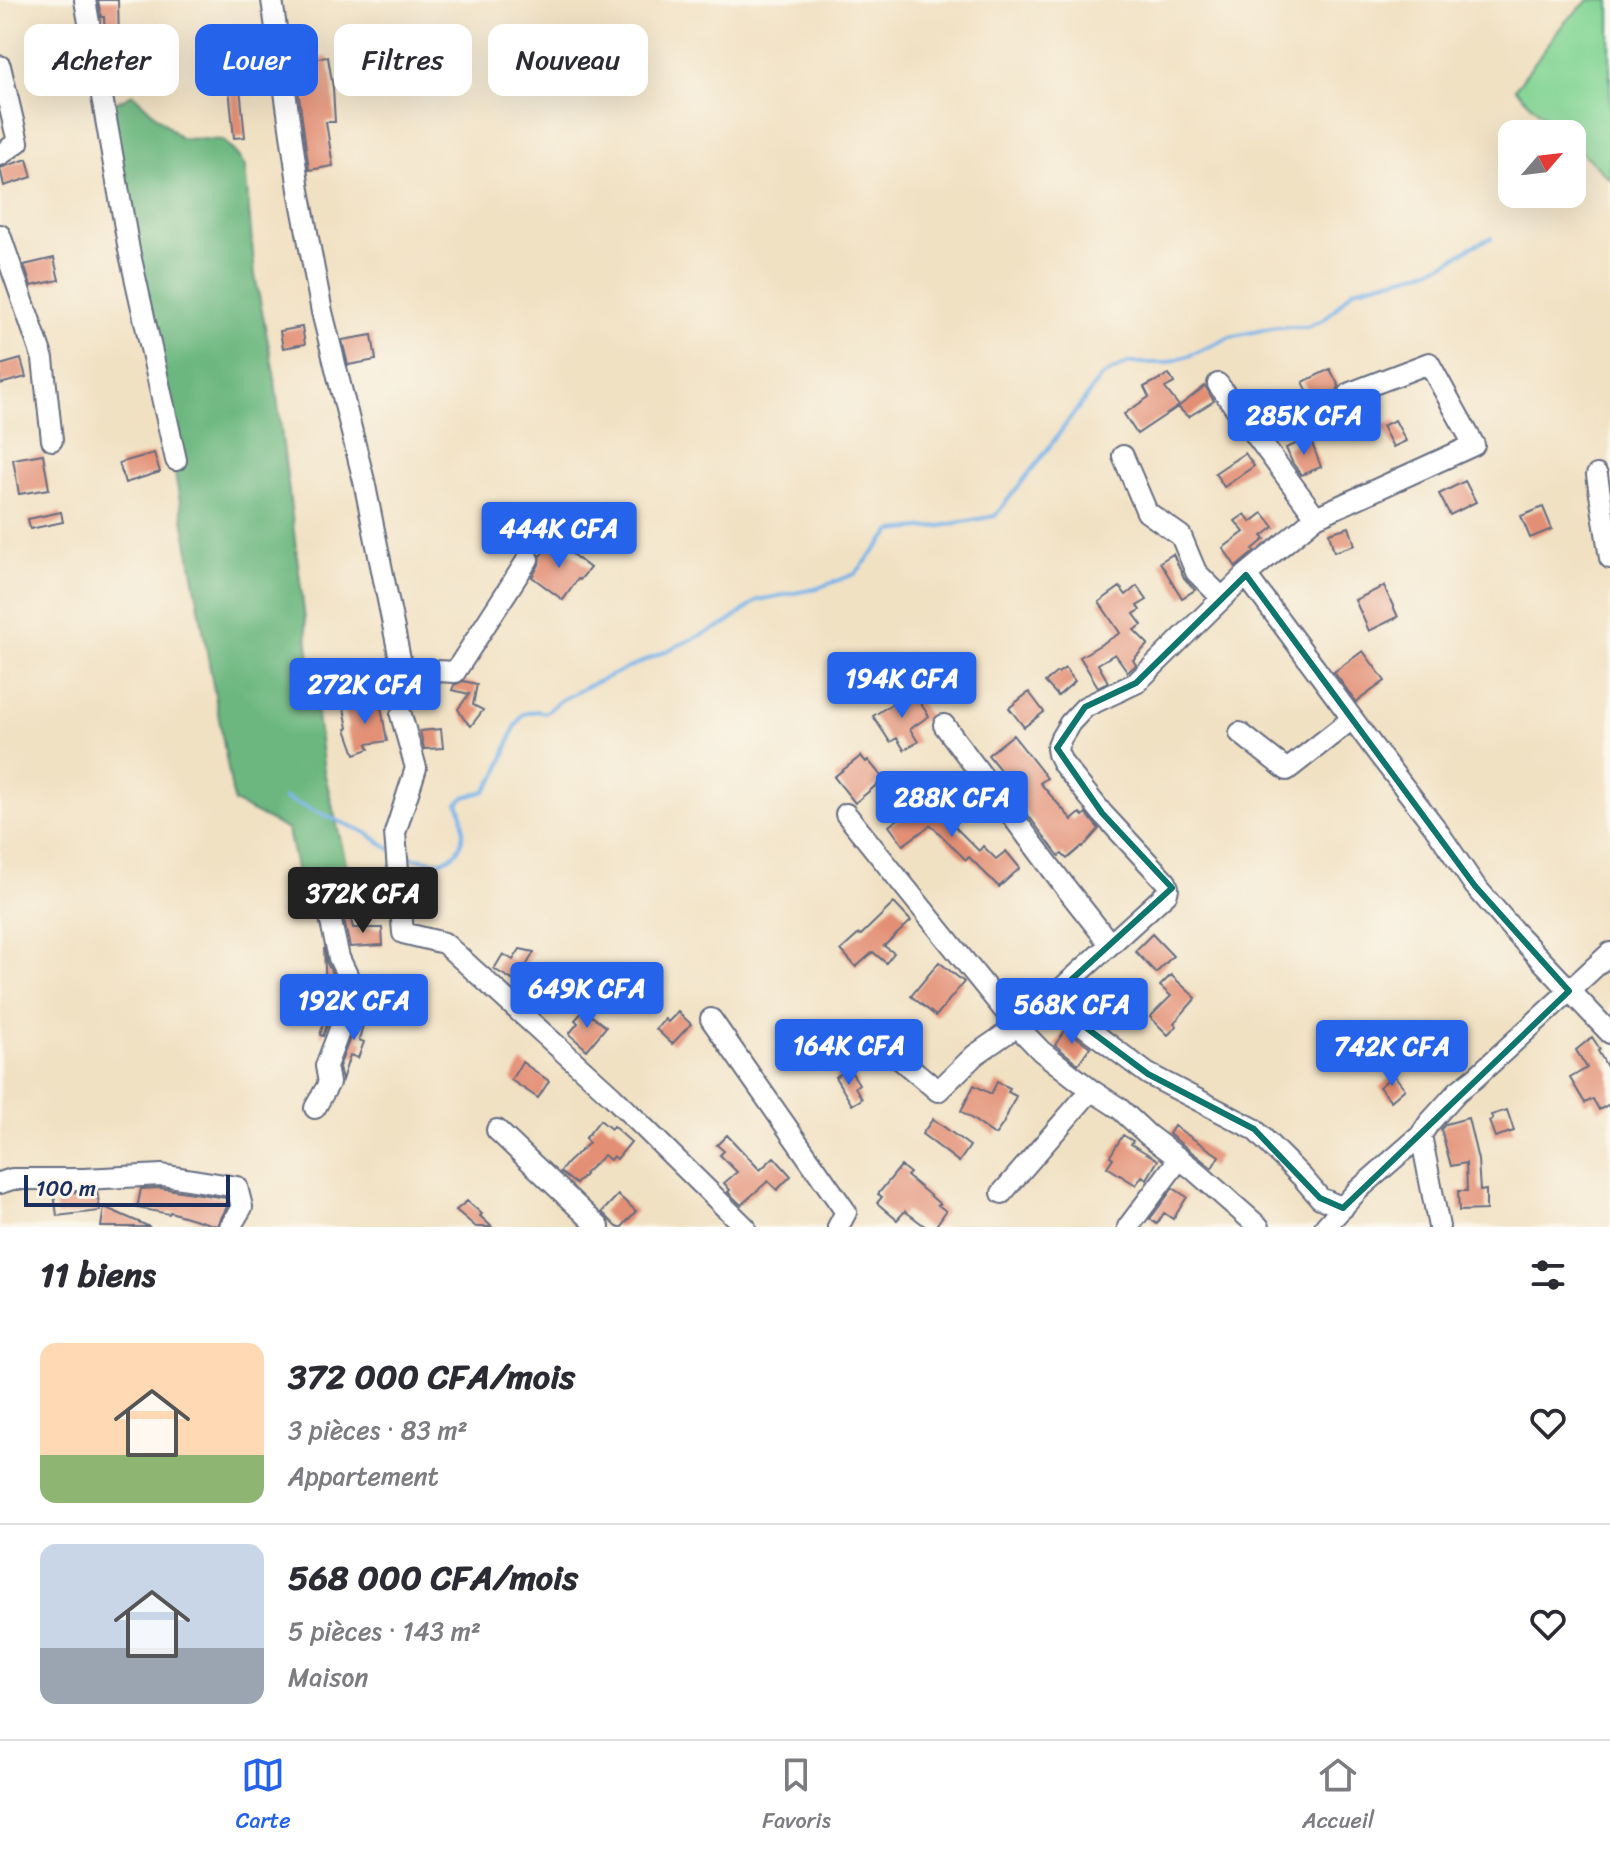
<!DOCTYPE html>
<html lang="fr">
<meta charset="utf-8">
<style>
body{margin:0;font-family:Sriracha,sans-serif;background:#f7f7f7;color:#2b2b33;height:100vh;display:flex;flex-direction:column;font-size:30px;white-space:nowrap}
*{box-sizing:border-box;margin:0}
p{font-size:26px;color:#7c7c81}
.icon{flex:none;width:44px;height:44px;fill:none;stroke:currentColor;stroke-width:2;stroke-linecap:round;stroke-linejoin:round}
.map{position:relative;height:1227px;overflow:hidden}
.drawer{display:flex;flex-direction:column;background:#fff;flex:1}
.drawer>*{flex:none}
.hud{position:absolute;left:24px;top:24px;width:800px;height:72px;display:flex;gap:16px}
.needle{width:52px;rotate:62deg}
.buttons{position:absolute;left:1498px;top:120px;display:grid;gap:16px}
.buttons a{display:grid;place-items:center;width:88px;height:88px;border-radius:16px;background:#fff;box-shadow:0 8px 32px #0002;font-size:40px}
.scale{position:absolute;left:24px;bottom:20px;width:206px;box-sizing:border-box;padding-left:8px;border:4px solid #1b2f5e;border-top:0;font-size:22px;line-height:28px;white-space:nowrap;color:#1b2f5e;-webkit-text-stroke:6px #fbf7ec;paint-order:stroke}
.price{position:absolute;translate:-50% -68px;padding:0 18px;border-radius:8px;background:#2563eb;color:#fff;font-size:26px;line-height:52px;filter:drop-shadow(0 2px 4px #0008)}
.price::after{content:'';position:absolute;left:50%;top:48px;width:24px;height:18px;margin-left:-12px;background:inherit;clip-path:polygon(0 0,100% 0,50% 100%)}
.price.selected{background:#222;color:#fff}
ul{padding:0;list-style:none}
li{display:flex;align-items:center;gap:24px;height:200px;padding:0 40px}
li+li{border-top:2px solid #e1e1e2}
li span{display:grid;place-items:center;flex:none;width:224px;height:160px;border-radius:16px;color:#555}
li>.icon{margin-inline-start:auto}
span .icon{width:96px;height:96px;fill:#fffc;stroke-width:1}
li b{font-size:34px}
h2{display:flex;justify-content:space-between;align-items:center;height:96px;padding:0 40px;font-size:34px}
.pill{padding:0 28px;border-radius:16px;background:#fff;box-shadow:0 8px 32px #0002;font-size:28px;line-height:72px}
.pill.selected{background:#2563eb;color:#fff}
.tabs{display:flex;justify-content:space-around;align-items:center;height:112px;border-top:2px solid #e1e1e2;background:#fff;font-size:22px;color:#7c7c81}
.tabs a{display:grid;justify-items:center;gap:4px}
.tabs .selected{color:#2563eb}
.map>svg:first-child{display:block}
.green{fill:#86d696;stroke:#50827a;stroke-width:2}
.forest{fill:#6cb77f;stroke:#44736e;stroke-width:2}
.lines{fill:none;stroke-linecap:round;stroke-linejoin:round}
.stream{stroke:#77b3e9;stroke-width:4}
.building{fill:#e38f75}
.minor-casing{stroke:#666d81;stroke-width:24}
.minor{stroke:#fff;stroke-width:20}
.marked{fill:none;stroke:#0f766e;stroke-width:6;stroke-linejoin:round}
</style>
<div class="map">
<svg width="1610" height="1227" viewBox="0 0 1610 1227">
<rect width="100%" height="100%" fill="#fbf7ec"/>
<filter id="ink" filterUnits="userSpaceOnUse"><feTurbulence type="fractalNoise" baseFrequency=".0125" numOctaves="2"/><feDisplacementMap in="SourceGraphic" scale="16" xChannelSelector="R" yChannelSelector="G"/><feConvolveMatrix kernelMatrix="1 2 1 2 8 2 1 2 1" color-interpolation-filters="sRGB"/></filter>
<filter id="wash" filterUnits="userSpaceOnUse"><feTurbulence type="fractalNoise" baseFrequency=".006" numOctaves="4" result="noise"/><feDisplacementMap in="SourceGraphic" scale="32" xChannelSelector="R" yChannelSelector="G"/><feGaussianBlur stdDeviation="1.8" result="paint"/><feColorMatrix in="noise" values="0 0 0 0 0 0 0 0 0 0 0 0 0 0 0 0 0 1.4 0 .05"/><feComposite in="paint" operator="in"/></filter>
<g filter="url(#wash)">
<rect width="100%" height="100%" fill="#f1e1c3"/>
<path class="green" d="M1589,0H1610V179L1572,143V134H1562L1515,89L1564,23Z"/>
<path class="forest" d="M133,94L180,138L223,140L238,156L245,167L255,275L274,373L324,771L355,900L319,906L301,892L288,830L234,802L109,106Z"/>
<g class="lines">
<path class="stream" d="M284,798L367,833L390,849
M403,856L440,862C445,859 454,856 457,851C466,838 464,816 458,803L465,797L485,791L497,775L514,729L523,714L537,711L545,713L561,700L590,685L724,625L758,600L815,589L855,574L892,531L941,526L995,516L1044,454L1101,377L1128,363H1166L1191,355L1230,337L1276,327H1307L1325,319L1354,289L1419,273L1448,262L1473,246L1491,238"/>
</g>
<g id="blocks">
<path class="building" d="M98,0H118L119,40H105L104,17H101Z
M259,55L261,68H256L258,84L240,87L235,58Z
M328,57L333,88L335,122H326L333,166L309,170L294,60Z
M240,87L245,137L234,138L229,88Z
M27,159L32,177L4,186L0,168Z
M54,258L59,280L31,286L24,265Z
M302,327L305,344L283,348L280,331Z
M372,335L376,360L348,365L342,340Z
M21,359L26,377L0,384V365Z
M1330,369L1339,386L1337,391L1333,393L1338,404L1319,414L1303,382Z
M1169,374L1174,383L1165,388L1179,406L1137,434L1124,414L1149,397L1144,387Z
M1205,386L1214,401L1188,417L1178,407Z
M1395,420L1406,441L1393,447L1382,426Z
M1310,438L1321,467L1301,475L1292,462L1286,448Z
M154,453L160,472L125,483L119,463Z
M1245,453L1254,466L1224,487L1215,473Z
M43,454L49,489L19,494L13,459Z
M1465,481L1476,502L1450,515L1439,494Z
M1543,507L1552,529L1530,538L1521,516Z
M61,512L63,522L30,529L28,519Z
M1263,513L1274,527L1262,536L1265,539L1253,549L1255,551L1236,567L1223,548L1244,532L1235,521L1245,514L1251,522Z
M1349,527L1355,545L1334,552L1329,533Z
M554,540L590,568L580,580L578,579L563,600L532,577L539,565L540,556Z
M1173,554L1184,578L1195,590L1182,598L1160,562Z
M1137,586L1147,600L1137,606L1140,610L1134,614L1142,625L1134,630L1148,644L1133,660L1136,665L1128,672L1115,654L1098,664L1108,682L1098,687L1080,657L1120,633L1099,602L1120,587L1126,595Z
M1384,586L1398,617L1369,631L1355,600Z
M1363,651L1385,681L1356,702L1334,672Z
M892,658L901,670L882,684L873,671Z
M1065,668L1075,681L1058,696L1045,682L1057,672L1058,673Z
M463,681L477,684L473,705L483,710L471,726L464,719L458,709L469,694L452,690L454,685Z
M912,691L929,716L910,729L918,742L904,750L897,738L890,742L873,716Z
M1029,692L1044,712L1024,727L1009,708Z
M380,701L387,741L367,744L369,749L355,754L346,729L348,728L344,708Z
M441,729L443,748L424,749L420,731Z
M1013,735L1047,778L1040,783L1072,820L1080,813L1083,816L1086,813L1099,829L1083,847L1082,846L1067,859L1062,854L1059,856L1003,782L1007,779L1005,776L988,755Z
M861,756L866,762L868,760L883,778L879,780L880,782L855,803L834,777Z
M928,793L957,829L979,851L983,846L996,859L1006,851L1020,868L999,887L969,857L966,860L931,825L903,845L889,826L917,805L915,803Z
M894,903L911,921L884,946L894,953L886,963L873,952L856,967L841,950L859,934L861,935Z
M350,915L353,928H382L383,945L350,947L343,916Z
M1152,934L1173,956L1156,973L1135,951Z
M324,948L327,963L335,980L333,1010L323,1036L320,1035L327,1011Z
M520,949L534,952L522,973L525,975L519,984L494,969L503,954L513,960Z
M939,962L964,982L936,1016L911,996Z
M1171,975L1196,998L1174,1023L1177,1026L1168,1035L1150,1017L1171,996L1160,986Z
M360,1003L365,1004L362,1016L365,1017L359,1040L364,1042L358,1058L350,1055L342,1080L339,1067L358,1017Z
M584,1010L606,1027L587,1050L569,1034L578,1023L575,1020Z
M678,1012L691,1024L672,1044L656,1029L665,1019L668,1022Z
M1066,1029L1090,1047L1078,1064L1055,1045Z
M1592,1037L1600,1049L1598,1051L1610,1072V1104L1599,1110L1593,1099L1585,1103L1570,1078L1587,1068L1576,1050Z
M522,1062L549,1081L538,1098L511,1080Z
M846,1071L848,1076L852,1073L859,1084L855,1087L862,1099L852,1105L835,1077Z
M1394,1075L1405,1089L1391,1101L1379,1087Z
M997,1082L1010,1088L1008,1092L1016,1096L1003,1124L995,1135L961,1111L974,1085L991,1094Z
M1507,1110L1514,1131L1495,1137L1489,1121L1493,1119L1491,1115Z
M1468,1118L1478,1160L1480,1191L1486,1190V1210L1459,1211L1458,1191H1467L1466,1163L1451,1166L1441,1129L1446,1124Z
M933,1119L970,1146L959,1162L922,1134Z
M600,1120L611,1129L613,1126L631,1142L617,1159L613,1156L610,1160L604,1155L584,1174L585,1175L576,1184L560,1172L568,1162L589,1143L585,1139Z
M1174,1126L1219,1156L1212,1168L1169,1134Z
M727,1135L760,1170L774,1157L791,1176L777,1190L768,1181L741,1205L728,1192L730,1190L724,1183L737,1172L720,1155L724,1151L717,1145Z
M1123,1135L1133,1141L1131,1144L1158,1160L1147,1179L1142,1176L1136,1185L1107,1167L1113,1158L1110,1156Z
M901,1166L910,1173L907,1176L940,1204L938,1205L946,1211L935,1227H926L905,1211L897,1220L877,1203L882,1197L878,1194Z
M160,1188L226,1198L228,1205L217,1226L170,1212L169,1214L137,1208L141,1189Z
M1173,1188L1187,1197L1173,1219L1164,1213L1157,1224L1150,1219Z
M97,1191L100,1211L57,1216L54,1193Z
M618,1195L636,1211L622,1227H617L602,1212Z
M467,1201L482,1214L480,1216L492,1227H476L456,1210Z
M104,1207L150,1227H101Z"/>
</g>
</g>
<g filter="url(#ink)">
<use href="#blocks" fill-opacity="0" stroke="#666d81" stroke-width="2"/>
<g class="lines">
<g class="minor-casing">
<path id="minor" d="M85,0L129,250L176,460
M272,0L299,190L322,312L364,481L402,669L455,672L528,559
M0,66L18,142L0,155
M0,235L43,359L52,440
M1218,384L1316,517
M1123,456L1147,512L1181,536L1196,572L1222,598
M1597,475L1610,558
M1246,575L1380,756L1434,826L1475,886L1513,930L1610,1033
M401,715L416,768L395,833L403,933L444,943L612,1096L745,1227
M944,725L1066,888L1110,944
M1240,733L1287,770L1352,719
M846,814L1017,1026L1041,1051L1091,1090
M1049,1000L1148,1074L1254,1129L1302,1177L1320,1198L1343,1208
M711,1019L846,1212L838,1227
M876,1039L938,1091L975,1055L1017,1026L1049,1000L1167,893L1168,888L1166,882L1102,813L1063,764L1058,754L1057,748L1061,738L1070,723L1085,707L1136,683L1246,575L1316,517L1474,445L1429,363L1350,393
M315,1108L329,1083L326,1066L346,1013L348,977L339,958L327,904L359,901L401,902
M497,1130L599,1227
M1421,1135L1439,1227
M0,1183L12,1179H84L162,1175L237,1187L242,1207L230,1227
M1002,1193L1091,1090L1119,1108L1148,1135L1193,1169L1259,1227
M1128,1227L1179,1159
M1325,1227L1358,1190L1421,1135L1429,1123L1458,1091L1476,1077L1610,953"/>
</g>
<use href="#minor" class="minor"/>
</g>
</g>
<path class="marked" d="M1246,575L1475,886L1569,991L1343,1208L1320,1198L1254,1129L1148,1074L1049,1000L1172,888L1102,813L1057,748L1085,707L1136,683Z"/>
</svg>
<div class="buttons">
<a><svg class="needle" viewBox="-14 -14 28 28"><path d="M0-13l5 13h-10z" fill="#e53935"/><path d="M0 13l5-13h-10z" fill="#7c7c81"/></svg></a>
</div>
<div class="scale">100 m</div>
<b class="price" style="left:1304px;top:457px">285K CFA</b>
<b class="price" style="left:559px;top:570px">444K CFA</b>
<b class="price" style="left:902px;top:720px">194K CFA</b>
<b class="price" style="left:365px;top:726px">272K CFA</b>
<b class="price" style="left:952px;top:839px">288K CFA</b>
<b class="price selected" style="left:363px;top:935px">372K CFA</b>
<b class="price" style="left:587px;top:1030px">649K CFA</b>
<b class="price" style="left:354px;top:1042px">192K CFA</b>
<b class="price" style="left:1072px;top:1046px">568K CFA</b>
<b class="price" style="left:849px;top:1087px">164K CFA</b>
<b class="price" style="left:1392px;top:1088px">742K CFA</b>
<div class="hud">
<a class="pill">Acheter</a>
<a class="pill selected">Louer</a>
<a class="pill">Filtres</a>
<a class="pill">Nouveau</a>
</div>
</div>
<section class="drawer">
<h2>11 biens<svg class="icon" aria-label="filters" viewBox="0 0 24 24"><path d="M4 7h16M4 17h16"/><circle cx="9" cy="7" r="2"/><circle cx="15" cy="17" r="2"/></svg></h2>
<ul>
<li><span style="background:linear-gradient(#ffd9b3 70%,#8fb573 0)"><svg class="icon" aria-label="home" viewBox="0 0 24 24"><path d="M3 11l9-7 9 7M6 9v11h12V9"/></svg></span><div><b>372 000 CFA/mois</b><p>3 pièces · 83 m²</p><p>Appartement</p></div><svg class="icon" aria-label="heart" viewBox="0 0 24 24"><path d="M12 20l-8-8c-3-5 5-10 8-4 3-6 11-1 8 4z"/></svg></li>
<li><span style="background:linear-gradient(#c9d6e8 65%,#9aa5b1 0)"><svg class="icon" aria-label="home" viewBox="0 0 24 24"><path d="M3 11l9-7 9 7M6 9v11h12V9"/></svg></span><div><b>568 000 CFA/mois</b><p>5 pièces · 143 m²</p><p>Maison</p></div><svg class="icon" aria-label="heart" viewBox="0 0 24 24"><path d="M12 20l-8-8c-3-5 5-10 8-4 3-6 11-1 8 4z"/></svg></li>
</ul>
</section>
<nav class="tabs">
<a class="selected"><svg class="icon" aria-label="map" viewBox="0 0 24 24"><path d="M3 6l6-2 6 2 6-2v14l-6 2-6-2-6 2zM9 4v14M15 6v14"/></svg>Carte</a>
<a><svg class="icon" aria-label="saved" viewBox="0 0 24 24"><path d="M7 4h10v16l-5-4-5 4z"/></svg>Favoris</a>
<a><svg class="icon" aria-label="home" viewBox="0 0 24 24"><path d="M3 11l9-7 9 7M6 9v11h12V9"/></svg>Accueil</a>
</nav>
